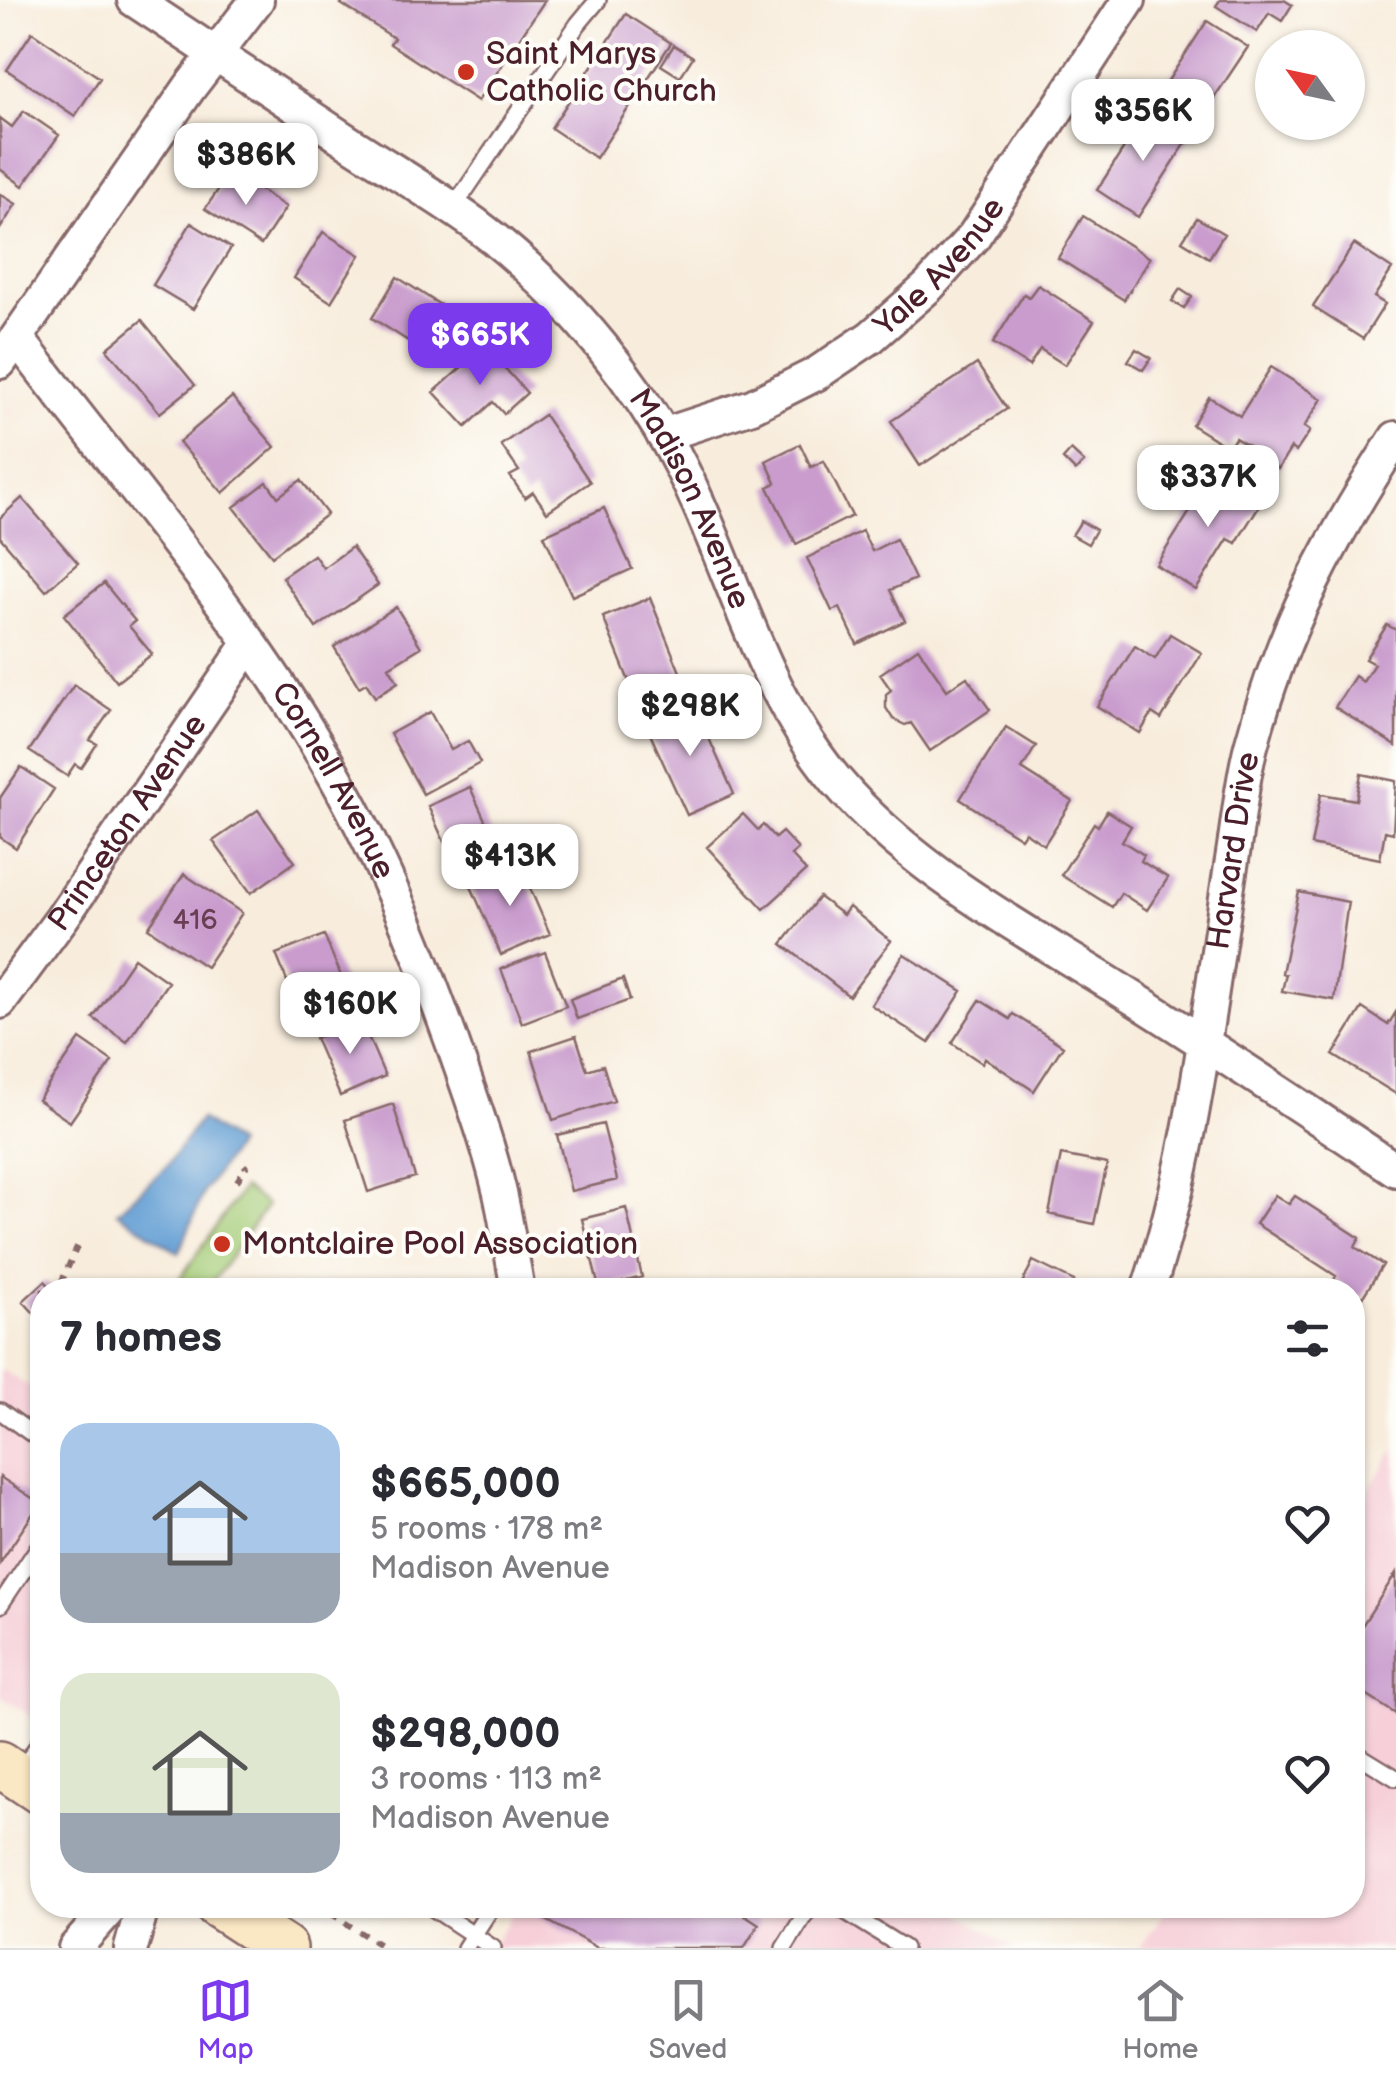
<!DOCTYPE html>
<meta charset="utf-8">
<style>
body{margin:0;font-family:"Balsamiq Sans",sans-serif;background:#f2f2f3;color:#2b2b33;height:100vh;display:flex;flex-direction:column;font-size:38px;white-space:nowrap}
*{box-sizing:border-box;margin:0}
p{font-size:32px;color:#7c7c81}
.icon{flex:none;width:55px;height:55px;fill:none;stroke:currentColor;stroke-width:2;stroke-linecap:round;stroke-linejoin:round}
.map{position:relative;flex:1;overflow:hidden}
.drawer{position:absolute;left:30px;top:1278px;width:1335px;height:640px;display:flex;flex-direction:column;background:#fff;border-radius:40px;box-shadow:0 2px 8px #0004}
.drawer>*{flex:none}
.needle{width:65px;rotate:303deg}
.controls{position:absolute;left:1255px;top:30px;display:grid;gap:20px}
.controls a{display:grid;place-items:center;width:110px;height:110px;border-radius:50%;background:#fff;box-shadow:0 2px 8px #0004;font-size:50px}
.price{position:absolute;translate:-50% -85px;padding:0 22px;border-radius:20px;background:#fff;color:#222;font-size:32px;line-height:65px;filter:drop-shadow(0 2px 5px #0008)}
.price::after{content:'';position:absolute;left:50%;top:60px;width:30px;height:22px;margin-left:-15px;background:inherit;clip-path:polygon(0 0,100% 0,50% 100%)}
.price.on{background:#7c3aed;color:#fff}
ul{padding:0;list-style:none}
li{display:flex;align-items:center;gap:30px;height:250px;padding:0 30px}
li span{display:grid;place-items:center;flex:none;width:280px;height:200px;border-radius:30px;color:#555}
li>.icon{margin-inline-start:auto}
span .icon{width:120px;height:120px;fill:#fffc;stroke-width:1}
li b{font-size:42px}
h2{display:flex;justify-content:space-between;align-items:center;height:120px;padding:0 30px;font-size:42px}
.tabs{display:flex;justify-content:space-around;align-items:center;height:140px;border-top:2px solid #e1e1e2;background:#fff;font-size:28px;color:#7c7c81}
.tabs a{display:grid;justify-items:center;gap:5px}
.tabs .on{color:#7c3aed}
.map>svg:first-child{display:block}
.built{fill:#f6cfd8}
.green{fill:#a4cc77;stroke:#777651;stroke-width:2.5}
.water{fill:#649fd4;stroke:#575f80;stroke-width:2.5}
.building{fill:#c99ccd}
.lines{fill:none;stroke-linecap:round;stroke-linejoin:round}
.lane-casing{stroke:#876769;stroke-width:20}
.street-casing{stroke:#876769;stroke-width:38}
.secondary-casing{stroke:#876769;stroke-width:50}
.path{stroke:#876769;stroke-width:6;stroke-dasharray:8 8;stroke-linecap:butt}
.lane{stroke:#fff;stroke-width:15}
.street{stroke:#fff;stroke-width:32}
.secondary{stroke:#fae7c3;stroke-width:45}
.poi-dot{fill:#c8321e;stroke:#fdfcf7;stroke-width:4}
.labels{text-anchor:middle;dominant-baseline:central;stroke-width:8;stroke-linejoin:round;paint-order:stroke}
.number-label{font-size:28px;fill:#6a3e54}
.poi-label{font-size:32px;fill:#4a1f2b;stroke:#fdfcf7;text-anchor:start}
.street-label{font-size:32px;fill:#4a1f2b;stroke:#fdfcf7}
</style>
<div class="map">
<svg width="1396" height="1948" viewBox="0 0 1396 1948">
<rect width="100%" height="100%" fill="#fdfcf7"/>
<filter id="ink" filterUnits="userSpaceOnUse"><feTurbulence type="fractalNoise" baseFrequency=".01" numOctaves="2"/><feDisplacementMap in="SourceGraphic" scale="20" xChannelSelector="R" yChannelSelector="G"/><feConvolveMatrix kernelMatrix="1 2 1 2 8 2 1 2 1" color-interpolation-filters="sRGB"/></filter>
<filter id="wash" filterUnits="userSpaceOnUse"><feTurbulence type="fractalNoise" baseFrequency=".0048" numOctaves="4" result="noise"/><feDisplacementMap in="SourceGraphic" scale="40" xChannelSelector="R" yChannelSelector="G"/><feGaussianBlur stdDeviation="2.25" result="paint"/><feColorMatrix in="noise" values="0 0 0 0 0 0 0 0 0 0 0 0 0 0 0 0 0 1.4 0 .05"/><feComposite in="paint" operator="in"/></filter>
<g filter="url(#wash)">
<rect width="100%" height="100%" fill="#f8eddd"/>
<path class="built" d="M0,1369L42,1394V1723L0,1696Z
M1396,1448V1948H1140L1169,1905H1352L1353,1513Z
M518,1905H946L1013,1948H491Z"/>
<path class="green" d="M243,1188L267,1205L212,1283L221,1290H172Z"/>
<path class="water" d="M200,1119L237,1144L204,1191L179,1253L117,1212L167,1166Z"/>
<g id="blocks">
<path class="building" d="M344,0H545L478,101L390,44L394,38L341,4Z
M1220,0H1284L1292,5L1282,21L1269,13L1257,32L1216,6Z
M626,14L671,43L596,158L551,128Z
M1207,21L1248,47L1200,119L1160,93Z
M32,32L100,78L75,116L7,70Z
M674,45L693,57L680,77L661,65Z
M24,111L59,135L23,186L0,169V118L12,127Z
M1148,111L1189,138L1138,217L1097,190Z
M231,171L286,207L261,245L205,209Z
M0,194L16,204L0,229Z
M1083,216L1150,258L1124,300L1058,258Z
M1197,218L1224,234L1209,258L1182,241Z
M191,223L231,248L193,309L153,285Z
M323,232L360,255L331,302L294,278Z
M1354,244L1392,269L1374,297L1385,304L1363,339L1313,307Z
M397,277L471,325L446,365L372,318Z
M1038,285L1094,321L1065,365L1040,349L1029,366L993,343L1024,294L1029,297Z
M1180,289L1192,297L1184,308L1172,301Z
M142,320L195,385L160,413L107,349Z
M485,346L527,393L504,414L493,402L466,427L434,392Z
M1136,349L1151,358L1143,370L1128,361Z
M977,364L1007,409L920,466L891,421Z
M1271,367L1322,399L1304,427L1310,431L1296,452L1291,448L1278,469L1266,461L1268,458L1235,438L1229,448L1192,425L1209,397L1240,416Z
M232,397L275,447L223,493L179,442Z
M544,415L590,482L547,512L533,492L525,498L510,476L519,471L501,445Z
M800,444L811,467L824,461L852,516L796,544L768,487L776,483L766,461Z
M1071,450L1084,462L1075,471L1063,459Z
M1215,472L1262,501L1236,543L1228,539L1196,590L1156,565Z
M301,480L327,514L272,556L234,507L267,482L278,497Z
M22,498L78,563L46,591L0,537V518Z
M604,508L632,569L572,596L544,535Z
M1081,521L1096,530L1088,544L1072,535Z
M862,531L872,551L896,539L915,579L890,590L905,621L857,644L840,608L832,611L807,558Z
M352,547L378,585L316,628L282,577L314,555L323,568Z
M104,583L135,621L129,626L152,654L117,682L64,615Z
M650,598L686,687L639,706L603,617Z
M396,607L421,647L389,667L398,682L375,697L366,683L359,687L334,647Z
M1387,625L1396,630V746L1335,707L1355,676L1363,682L1374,664L1365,659Z
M1170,634L1202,653L1161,719L1152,713L1140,733L1097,706L1135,646L1155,659Z
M918,648L947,690L967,677L990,710L930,751L911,723L905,725L893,719L886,708V694L891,690L880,674Z
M74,685L111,710L90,740L97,744L81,768L75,764L67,776L29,751Z
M693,703L734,794L687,815L646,725Z
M430,712L451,750L468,741L480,763L423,794L390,734Z
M1006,727L1036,746L1022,769L1072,801L1044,845L1025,832L1021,838L960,799Z
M21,767L54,789L16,848L0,837V798Z
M1361,774L1396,781L1393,833L1385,831L1380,859L1311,845L1321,794L1356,800Z
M470,787L493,838L451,857L428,806Z
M258,810L295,862L251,893L213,841Z
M1107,811L1131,826L1122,841L1144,855L1141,861L1168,878L1147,910L1121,893L1112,907L1061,875L1094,823L1098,826Z
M743,814L758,830L763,825L775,838L782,832L798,849L791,855L806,871L764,909L707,847Z
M519,863L550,934L501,955L470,884Z
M184,874L242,913L206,967L148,928Z
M1299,892L1348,902L1334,1000L1282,991L1286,974L1282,973Z
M819,897L843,915L849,907L891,941L849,996L782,944Z
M324,935L346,988L298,1008L276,954Z
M545,952L566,1006L522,1023L501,969Z
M904,954L962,991L929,1043L871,1005Z
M134,958L168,982L127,1042L93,1018Z
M623,979L630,1000L577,1019L570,999Z
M980,1000L1010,1019L1013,1014L1063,1046L1034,1091L985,1058L982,1063L952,1043Z
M1362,1008L1388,1025L1396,1012V1094L1333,1055Z
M360,1018L385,1076L340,1096L315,1038Z
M576,1036L587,1070L603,1065L614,1101L553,1120L531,1051Z
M80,1039L112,1061L70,1122L38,1100Z
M393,1104L415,1177L368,1192L345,1120Z
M603,1124L617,1180L571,1191L557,1135Z
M1061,1155L1107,1164L1094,1224L1049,1214Z
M1275,1195L1289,1204L1295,1196L1360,1238L1355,1247L1383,1265L1362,1298L1334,1280L1336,1276L1256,1224Z
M626,1208L642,1277L599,1288L582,1219Z
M1033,1261L1074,1281L1069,1290H1019Z
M45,1281L53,1290H42V1322L23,1301Z
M0,1477L40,1503L0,1563Z
M1396,1573V1714L1352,1686V1641Z
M537,1905H730L759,1924L744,1948H598L537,1915L541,1908Z"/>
</g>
</g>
<g filter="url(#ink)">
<use href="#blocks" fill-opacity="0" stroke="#876769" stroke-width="2.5"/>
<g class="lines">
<g class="lane-casing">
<path id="lane" d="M452,210L578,24L598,0
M0,1411L42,1441
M0,1605L42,1542
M1352,1751L1396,1778
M20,1773L42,1739
M428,1905L493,1948
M835,1905L904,1948
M465,1948L493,1905
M784,1948L811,1905"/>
</g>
<g class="street-casing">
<g id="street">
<path id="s1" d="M134,0C203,46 272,91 341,137C385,166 432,193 475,224C549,279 616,355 663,434C732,551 754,693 849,795C924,876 1021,928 1114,986C1209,1045 1302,1107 1396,1170"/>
<path id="s2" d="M17,338C122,476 237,608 325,759C377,847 417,945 452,1042C469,1091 488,1142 500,1193C507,1225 512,1258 518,1290"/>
<path d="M0,362L190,87L257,0"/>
<path id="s3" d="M663,435L752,406L816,374L871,337L929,286L974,236L1129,0"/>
<path id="s4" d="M0,1002L62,918L250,643"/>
<path id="s5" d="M1148,1290C1194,1153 1208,1007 1231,866C1238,826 1241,784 1251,746C1282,629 1331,538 1396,438"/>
<path d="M75,1948L113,1905"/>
<path d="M131,1948L143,1905"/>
</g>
</g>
<g class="secondary-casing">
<path id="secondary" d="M0,1764L42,1792
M218,1905L284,1948"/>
</g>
<path class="path" d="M237,1181L246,1167L244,1165
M61,1283L80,1240
M318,1905L384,1948"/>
<use href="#lane" class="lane"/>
<use href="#street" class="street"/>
<use href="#secondary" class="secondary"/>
</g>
</g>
<g class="poi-dot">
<circle cx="466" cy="72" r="10"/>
<circle cx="222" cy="1244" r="10"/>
</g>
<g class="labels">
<g class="number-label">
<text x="195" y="920">416</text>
</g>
<g class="poi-label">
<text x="486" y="54">Saint Marys<tspan x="486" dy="37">Catholic Church</tspan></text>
<text x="242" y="1244">Montclaire Pool Association</text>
</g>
<g class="street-label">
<text stroke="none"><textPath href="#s3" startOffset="330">Yale Avenue</textPath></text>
<text stroke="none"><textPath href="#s1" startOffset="762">Madison Avenue</textPath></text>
<text stroke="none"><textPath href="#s2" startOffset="545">Cornell Avenue</textPath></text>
<text stroke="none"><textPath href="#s4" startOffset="220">Princeton Avenue</textPath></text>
<text stroke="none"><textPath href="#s5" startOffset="448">Harvard Drive</textPath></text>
</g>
</g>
</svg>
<div class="controls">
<a><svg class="needle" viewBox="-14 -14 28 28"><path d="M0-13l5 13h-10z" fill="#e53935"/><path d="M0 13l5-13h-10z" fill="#7c7c81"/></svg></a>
</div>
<b class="price" style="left:1143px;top:164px">$356K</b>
<b class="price" style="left:246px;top:208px">$386K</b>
<b class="price on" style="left:480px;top:388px">$665K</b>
<b class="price" style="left:1208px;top:530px">$337K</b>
<b class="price" style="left:690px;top:759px">$298K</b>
<b class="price" style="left:510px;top:909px">$413K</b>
<b class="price" style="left:350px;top:1057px">$160K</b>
<section class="drawer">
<h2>7 homes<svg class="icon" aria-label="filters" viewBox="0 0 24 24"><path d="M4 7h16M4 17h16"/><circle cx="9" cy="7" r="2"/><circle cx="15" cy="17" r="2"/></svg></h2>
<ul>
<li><span style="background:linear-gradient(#a9c7e8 65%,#9aa5b1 0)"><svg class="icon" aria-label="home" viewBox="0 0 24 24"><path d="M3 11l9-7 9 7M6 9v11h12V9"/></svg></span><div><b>$665,000</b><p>5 rooms · 178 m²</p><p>Madison Avenue</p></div><svg class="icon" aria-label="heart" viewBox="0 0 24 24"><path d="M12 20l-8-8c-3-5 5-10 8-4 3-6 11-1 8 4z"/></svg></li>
<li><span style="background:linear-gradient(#dfe7d0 70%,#9aa5b1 0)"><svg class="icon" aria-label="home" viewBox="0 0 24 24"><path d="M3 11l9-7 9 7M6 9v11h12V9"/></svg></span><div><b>$298,000</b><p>3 rooms · 113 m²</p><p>Madison Avenue</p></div><svg class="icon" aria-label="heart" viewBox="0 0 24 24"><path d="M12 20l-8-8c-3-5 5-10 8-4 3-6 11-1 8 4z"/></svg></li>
</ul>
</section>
</div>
<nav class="tabs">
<a class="on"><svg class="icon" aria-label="map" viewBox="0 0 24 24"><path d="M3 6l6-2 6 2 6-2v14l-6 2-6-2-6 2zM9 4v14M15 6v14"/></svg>Map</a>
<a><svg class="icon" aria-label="saved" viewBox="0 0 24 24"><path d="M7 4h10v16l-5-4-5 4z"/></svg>Saved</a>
<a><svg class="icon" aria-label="home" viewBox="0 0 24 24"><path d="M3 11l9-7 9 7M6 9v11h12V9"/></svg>Home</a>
</nav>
